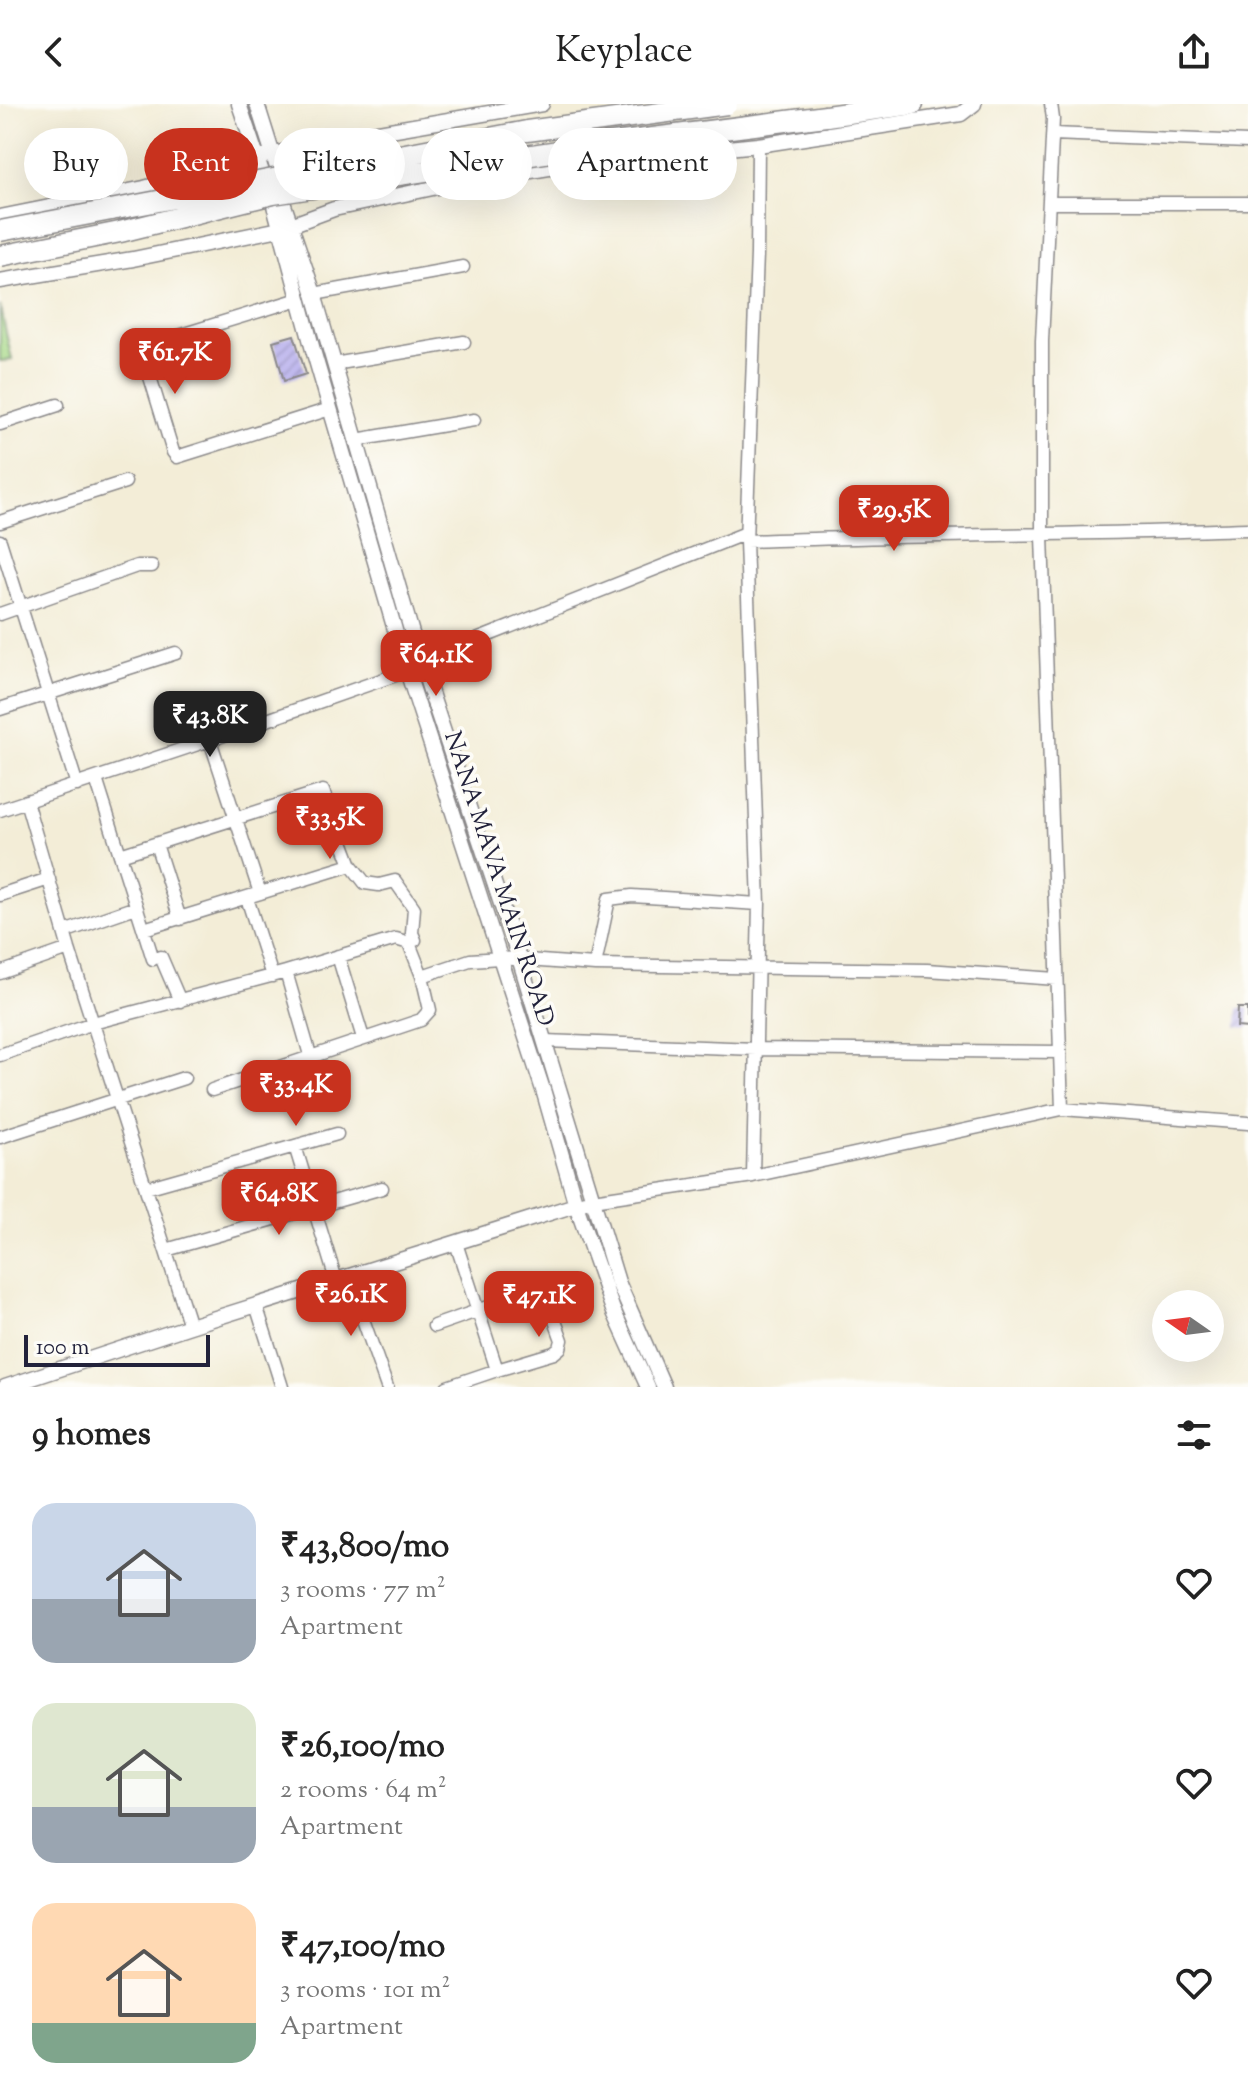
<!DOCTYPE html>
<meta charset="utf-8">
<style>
body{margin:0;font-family:"Sorts Mill Goudy",serif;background:#f2f2f2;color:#222;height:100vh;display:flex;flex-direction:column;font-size:30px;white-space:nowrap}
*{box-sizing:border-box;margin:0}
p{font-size:26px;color:#767676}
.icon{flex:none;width:44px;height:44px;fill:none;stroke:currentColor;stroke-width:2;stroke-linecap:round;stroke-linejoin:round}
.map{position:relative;height:1283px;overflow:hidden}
.side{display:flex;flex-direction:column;background:#fff;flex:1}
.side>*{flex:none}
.guide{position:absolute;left:24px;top:24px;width:800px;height:72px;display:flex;gap:16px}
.needle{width:52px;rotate:284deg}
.buttons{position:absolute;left:1152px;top:1186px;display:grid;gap:16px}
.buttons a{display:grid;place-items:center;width:72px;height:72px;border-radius:50%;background:#fff;box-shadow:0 8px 32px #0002;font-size:40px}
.scale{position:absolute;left:24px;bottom:20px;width:186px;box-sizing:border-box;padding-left:8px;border:4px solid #22223b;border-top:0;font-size:22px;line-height:28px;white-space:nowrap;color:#22223b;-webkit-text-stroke:6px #fdfcf7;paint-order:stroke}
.price{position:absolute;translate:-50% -68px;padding:0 18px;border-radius:16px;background:#c8321e;color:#fff;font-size:26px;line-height:52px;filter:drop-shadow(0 2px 4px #0008)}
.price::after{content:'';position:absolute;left:50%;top:48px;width:24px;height:18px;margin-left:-12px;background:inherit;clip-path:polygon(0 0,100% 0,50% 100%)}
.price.on{background:#222;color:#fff}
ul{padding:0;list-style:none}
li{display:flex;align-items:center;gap:24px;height:200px;padding:0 32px}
li span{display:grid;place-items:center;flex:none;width:224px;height:160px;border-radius:24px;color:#555}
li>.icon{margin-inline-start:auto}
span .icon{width:96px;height:96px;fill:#fffc;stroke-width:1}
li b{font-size:34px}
h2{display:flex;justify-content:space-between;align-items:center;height:96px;padding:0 32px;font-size:34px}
.tag{padding:0 28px;border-radius:36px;background:#fff;box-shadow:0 8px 32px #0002;font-size:28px;line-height:72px}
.tag.on{background:#c8321e;color:#fff}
header{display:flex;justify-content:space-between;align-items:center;height:104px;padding:0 32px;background:#fff;font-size:36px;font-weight:600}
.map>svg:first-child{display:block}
.green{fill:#a7d988;stroke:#647e62;stroke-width:2}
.building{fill:url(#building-hatch)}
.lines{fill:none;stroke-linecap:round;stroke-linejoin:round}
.minor-casing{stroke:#8a8889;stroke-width:15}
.tertiary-casing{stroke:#8a8889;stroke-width:17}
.trunk-casing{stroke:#8a8889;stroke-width:23}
.minor{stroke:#fff;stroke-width:12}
.tertiary{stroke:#fff;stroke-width:14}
.trunk{stroke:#fff;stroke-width:20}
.trunk-bridge-casing{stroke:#8a8889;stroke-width:23;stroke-linecap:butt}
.trunk-bridge{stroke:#fff;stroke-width:20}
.labels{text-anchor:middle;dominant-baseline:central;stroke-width:7;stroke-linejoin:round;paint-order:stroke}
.street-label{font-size:24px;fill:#22223b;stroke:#fdfcf7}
</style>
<header><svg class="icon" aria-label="back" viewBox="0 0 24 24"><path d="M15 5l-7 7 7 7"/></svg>Keyplace<svg class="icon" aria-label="share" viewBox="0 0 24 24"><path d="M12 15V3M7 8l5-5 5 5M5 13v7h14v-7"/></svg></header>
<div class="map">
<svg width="1248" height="1283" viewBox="0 0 1248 1283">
<defs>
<pattern id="building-hatch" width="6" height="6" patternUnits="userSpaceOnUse" patternTransform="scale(2)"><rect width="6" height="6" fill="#bfb8ee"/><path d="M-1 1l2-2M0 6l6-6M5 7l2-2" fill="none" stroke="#a49ecd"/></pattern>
</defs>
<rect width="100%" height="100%" fill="#fdfcf7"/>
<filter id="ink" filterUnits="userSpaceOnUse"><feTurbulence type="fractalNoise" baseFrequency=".0125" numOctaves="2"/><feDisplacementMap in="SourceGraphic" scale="16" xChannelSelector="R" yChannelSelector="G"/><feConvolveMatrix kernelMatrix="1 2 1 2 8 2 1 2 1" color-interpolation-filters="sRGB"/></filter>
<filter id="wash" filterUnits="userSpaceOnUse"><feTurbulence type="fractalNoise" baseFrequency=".006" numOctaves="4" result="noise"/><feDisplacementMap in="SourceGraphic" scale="32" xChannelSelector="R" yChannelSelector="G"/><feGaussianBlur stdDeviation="1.8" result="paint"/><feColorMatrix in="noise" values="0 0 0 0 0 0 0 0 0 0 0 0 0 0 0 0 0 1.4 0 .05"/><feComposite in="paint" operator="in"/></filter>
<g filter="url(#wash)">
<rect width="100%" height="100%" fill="#f3edd7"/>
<path class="green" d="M0,202L12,256L0,257Z"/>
<g id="blocks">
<path class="building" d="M294,231L306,270L284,277L273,237Z
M1238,904H1248V924L1237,923Z"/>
</g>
</g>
<g filter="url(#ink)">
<use href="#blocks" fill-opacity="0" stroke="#8a8889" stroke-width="2"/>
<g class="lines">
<g class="minor-casing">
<path id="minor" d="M1051,0L1053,15L1042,237V432L1062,1005
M1053,30L1248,38
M1049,99H1248
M314,190L463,163
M299,195L148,241L143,250L173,348L177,353L330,305
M334,260L464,238
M0,320L58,301
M356,336L474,316
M0,418L125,378
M0,437L77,681
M746,437C913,431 1081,431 1248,425
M0,510L137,462H152
M0,605L176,549
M210,636L260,789
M96,675L153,855
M26,697L69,845L190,1222
M0,706L210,636L407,567L421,558L746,429
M156,740L180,815
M120,751L323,687L351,761L365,779L379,781L395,777L414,804L412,829L415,836
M0,791L49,775
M247,794L272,872
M144,825L351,761
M64,828L136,803
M338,852L363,934
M161,853L180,897
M595,861L609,795L632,792L759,800
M286,868L396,835L409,839L422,872
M0,869L69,845
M545,937L756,945L1060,948
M0,951L93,919L286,868L310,951
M212,986L421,916L430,906L422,872L470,856L500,854L595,861L927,866L1057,875
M0,1033L184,974
M295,1042L337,1030
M753,1072L759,800L746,437L757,150L758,41
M146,1084L295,1042L336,1176
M593,1096L753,1072L1062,1005L1248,1019
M166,1146L382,1084
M348,1173L387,1283
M256,1201L282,1283
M434,1222L543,1184L562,1236L560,1244L554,1249L497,1266
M447,1283L497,1266L456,1139"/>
</g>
<g class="tertiary-casing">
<path id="tertiary" d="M239,0L264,74
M257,0L279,70
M281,92L314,190L418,550L519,854L618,1178L664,1283
M272,94L313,246L407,567L544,989L576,1101L613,1206L648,1283
M0,113L144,84L273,50L361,31L542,0
M0,177L133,155L280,125L334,105L447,81L585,58L758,41L961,10L974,0
M5,1283L190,1222L585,1098"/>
</g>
<g class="trunk-casing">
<path id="trunk" d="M826,12L913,0"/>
</g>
<use href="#minor" class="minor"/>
<use href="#tertiary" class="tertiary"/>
<use href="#trunk" class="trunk"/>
<g class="trunk-bridge-casing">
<path id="trunk-bridge" d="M0,127L527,27L727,0
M0,152L120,128L273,90L605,40L826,12"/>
</g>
<use href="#trunk-bridge" class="trunk-bridge"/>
</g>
</g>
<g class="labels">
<g class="street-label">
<text transform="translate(498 775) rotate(72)">NANA MAVA MAIN ROAD</text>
</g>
</g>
</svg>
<div class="buttons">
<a><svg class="needle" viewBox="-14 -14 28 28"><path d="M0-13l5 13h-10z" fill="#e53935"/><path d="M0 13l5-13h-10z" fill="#767676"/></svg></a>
</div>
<div class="scale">100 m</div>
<b class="price" style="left:175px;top:292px">₹61.7K</b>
<b class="price" style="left:894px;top:449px">₹29.5K</b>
<b class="price" style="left:436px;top:594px">₹64.1K</b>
<b class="price on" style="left:210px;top:655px">₹43.8K</b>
<b class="price" style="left:330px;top:757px">₹33.5K</b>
<b class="price" style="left:296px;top:1024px">₹33.4K</b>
<b class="price" style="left:279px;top:1133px">₹64.8K</b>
<b class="price" style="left:351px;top:1234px">₹26.1K</b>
<b class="price" style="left:539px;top:1235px">₹47.1K</b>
<div class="guide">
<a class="tag">Buy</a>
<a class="tag on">Rent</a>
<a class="tag">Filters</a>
<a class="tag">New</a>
<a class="tag">Apartment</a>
</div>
</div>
<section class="side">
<h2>9 homes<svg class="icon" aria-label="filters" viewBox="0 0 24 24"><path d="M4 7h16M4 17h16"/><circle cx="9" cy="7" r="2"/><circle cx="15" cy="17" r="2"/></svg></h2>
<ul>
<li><span style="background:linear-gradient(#c9d6e8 60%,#9aa5b1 0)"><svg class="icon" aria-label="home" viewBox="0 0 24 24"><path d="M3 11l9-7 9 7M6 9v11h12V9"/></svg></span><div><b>₹43,800/mo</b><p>3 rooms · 77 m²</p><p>Apartment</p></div><svg class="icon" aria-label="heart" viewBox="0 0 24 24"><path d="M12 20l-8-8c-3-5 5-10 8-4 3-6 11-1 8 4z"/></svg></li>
<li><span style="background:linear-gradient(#dfe7d0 65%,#9aa5b1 0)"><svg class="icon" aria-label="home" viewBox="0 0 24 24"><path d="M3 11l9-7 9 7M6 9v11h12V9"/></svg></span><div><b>₹26,100/mo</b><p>2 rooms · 64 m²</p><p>Apartment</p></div><svg class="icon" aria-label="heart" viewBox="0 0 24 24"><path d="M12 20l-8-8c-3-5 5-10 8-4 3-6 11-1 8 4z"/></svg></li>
<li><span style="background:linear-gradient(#ffd9b3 75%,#7fa58c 0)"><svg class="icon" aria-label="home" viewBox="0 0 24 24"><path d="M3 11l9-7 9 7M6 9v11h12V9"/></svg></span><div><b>₹47,100/mo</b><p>3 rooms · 101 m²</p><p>Apartment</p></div><svg class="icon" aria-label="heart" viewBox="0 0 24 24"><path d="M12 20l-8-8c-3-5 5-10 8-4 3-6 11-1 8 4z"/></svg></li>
</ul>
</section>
